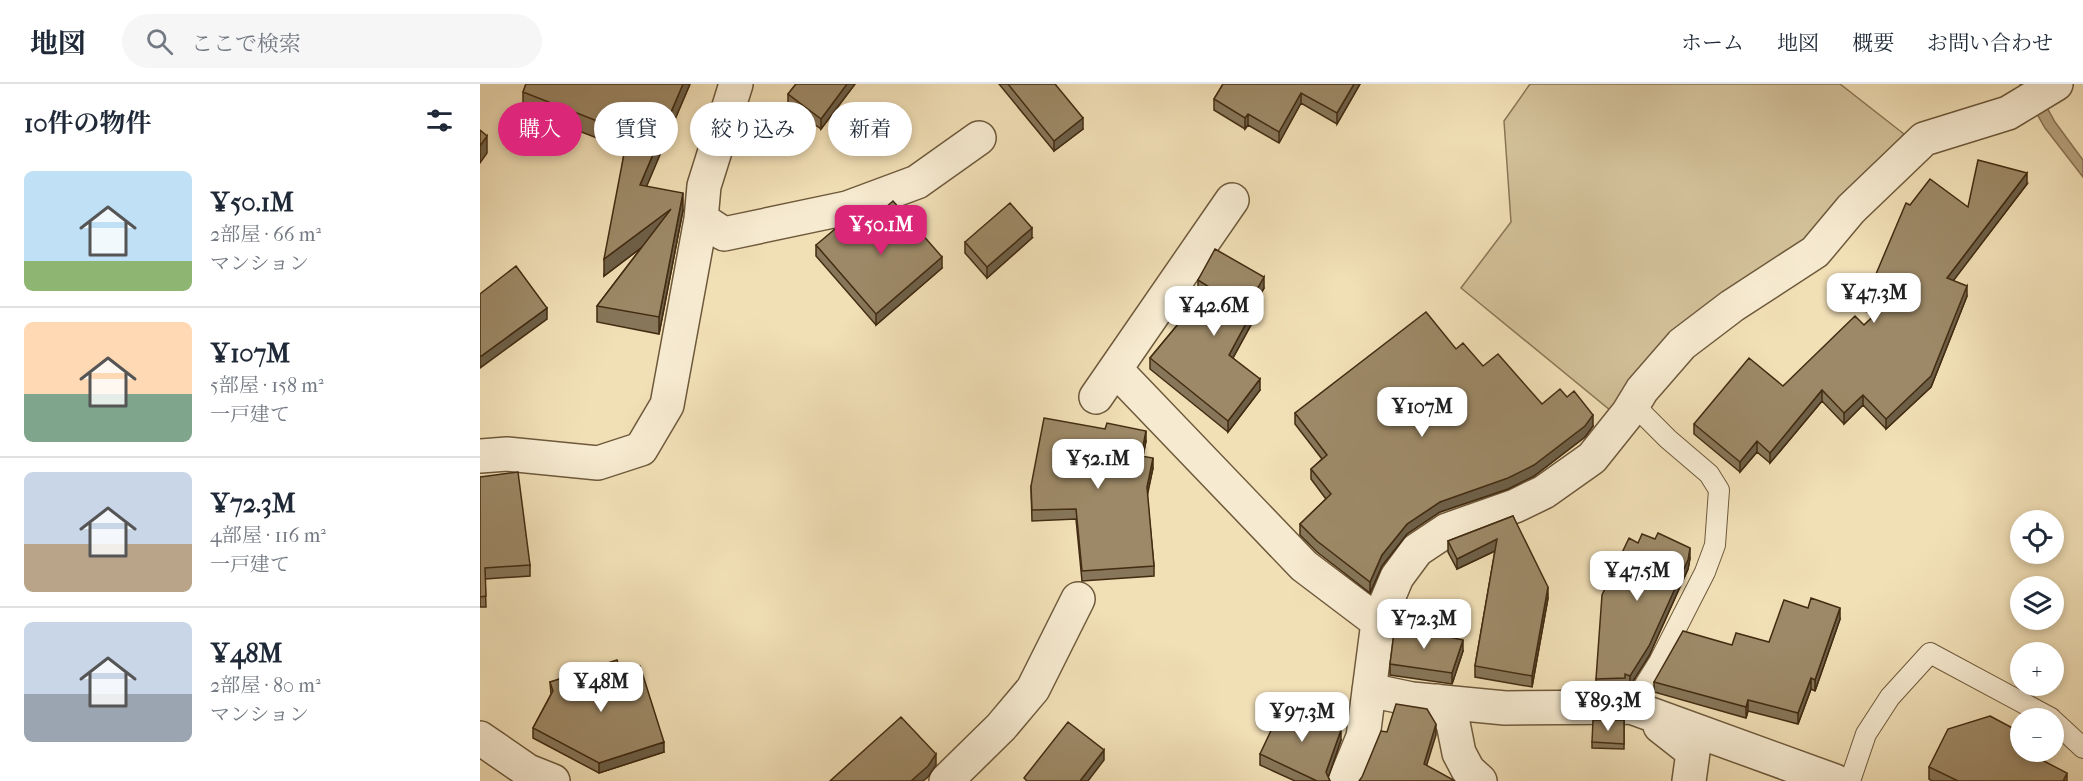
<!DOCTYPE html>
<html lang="ja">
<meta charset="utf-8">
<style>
body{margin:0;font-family:"IM FELL French Canon","Noto Serif JP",serif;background:#f6f6f7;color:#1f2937;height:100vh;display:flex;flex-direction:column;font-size:22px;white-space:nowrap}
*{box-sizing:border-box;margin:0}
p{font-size:20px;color:#747a83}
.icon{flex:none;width:33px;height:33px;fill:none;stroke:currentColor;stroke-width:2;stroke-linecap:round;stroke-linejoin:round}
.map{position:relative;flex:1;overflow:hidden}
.side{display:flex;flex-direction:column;background:#fff;width:480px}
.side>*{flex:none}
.guide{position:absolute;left:18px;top:18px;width:570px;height:54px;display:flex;gap:12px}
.tools{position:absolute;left:1530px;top:426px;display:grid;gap:12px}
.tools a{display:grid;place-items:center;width:54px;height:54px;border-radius:50%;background:#fff;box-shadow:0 3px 9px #0003;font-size:30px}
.price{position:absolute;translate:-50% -51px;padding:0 14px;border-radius:12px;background:#fff;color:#222;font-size:20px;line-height:39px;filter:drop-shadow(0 2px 3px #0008)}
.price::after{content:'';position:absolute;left:50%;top:36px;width:18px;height:14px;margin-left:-9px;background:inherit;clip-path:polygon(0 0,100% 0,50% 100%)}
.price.active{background:#db2777;color:#fff}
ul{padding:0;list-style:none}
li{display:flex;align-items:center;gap:18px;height:150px;padding:0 24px}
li+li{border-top:2px solid #e0e1e3}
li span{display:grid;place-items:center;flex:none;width:168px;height:120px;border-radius:9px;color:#555}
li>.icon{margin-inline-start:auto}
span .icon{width:72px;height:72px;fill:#fffc;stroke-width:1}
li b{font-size:26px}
h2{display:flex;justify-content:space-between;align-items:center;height:72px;padding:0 24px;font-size:26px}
.tag{padding:0 21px;border-radius:27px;background:#fff;box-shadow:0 3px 9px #0003;font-size:21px;line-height:54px}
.tag.active{background:#db2777;color:#fff}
header{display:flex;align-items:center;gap:36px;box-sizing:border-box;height:84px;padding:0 30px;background:#fff;border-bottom:2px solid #e0e1e3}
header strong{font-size:28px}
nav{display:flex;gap:33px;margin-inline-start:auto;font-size:21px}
.search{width:420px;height:54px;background:#f6f6f7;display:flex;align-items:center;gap:15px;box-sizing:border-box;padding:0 21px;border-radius:33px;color:#747a83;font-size:22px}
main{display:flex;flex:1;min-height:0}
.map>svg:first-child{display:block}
.green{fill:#d3c19a;stroke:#8b7656;stroke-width:1.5}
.water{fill:#b6a27e;stroke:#887353;stroke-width:1.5}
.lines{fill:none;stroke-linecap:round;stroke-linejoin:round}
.lane-casing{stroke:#6e593b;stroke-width:22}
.street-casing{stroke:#6e593b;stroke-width:36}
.lane{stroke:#f6ead0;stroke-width:20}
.street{stroke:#f6ead0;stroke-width:33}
.wall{fill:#877659;stroke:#432c12;stroke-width:1.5}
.shaded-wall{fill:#6e6048;stroke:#432c12;stroke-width:1.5}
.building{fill:#9d8967;stroke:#432c12;stroke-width:1.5}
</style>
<header>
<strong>地図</strong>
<div class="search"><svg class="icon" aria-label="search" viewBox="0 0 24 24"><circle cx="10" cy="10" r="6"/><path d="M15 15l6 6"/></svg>ここで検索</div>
<nav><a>ホーム</a><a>地図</a><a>概要</a><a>お問い合わせ</a></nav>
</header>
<main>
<section class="side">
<h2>10件の物件<svg class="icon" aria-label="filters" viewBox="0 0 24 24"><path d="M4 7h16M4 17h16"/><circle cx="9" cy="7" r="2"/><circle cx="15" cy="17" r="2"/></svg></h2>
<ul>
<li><span style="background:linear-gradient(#bfe0f5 75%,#8fb573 0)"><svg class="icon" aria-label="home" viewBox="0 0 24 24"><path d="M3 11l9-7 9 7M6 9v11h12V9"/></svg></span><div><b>¥50.1M</b><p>2部屋 · 66 m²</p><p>マンション</p></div></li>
<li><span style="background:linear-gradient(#ffd9b3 60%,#7fa58c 0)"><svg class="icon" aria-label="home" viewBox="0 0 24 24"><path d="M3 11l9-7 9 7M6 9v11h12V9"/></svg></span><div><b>¥107M</b><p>5部屋 · 158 m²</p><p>一戸建て</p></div></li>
<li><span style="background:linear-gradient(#c9d6e8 60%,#b9a48a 0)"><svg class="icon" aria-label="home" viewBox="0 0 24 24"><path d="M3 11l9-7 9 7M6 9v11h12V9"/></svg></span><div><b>¥72.3M</b><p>4部屋 · 116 m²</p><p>一戸建て</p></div></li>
<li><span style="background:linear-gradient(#c9d6e8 60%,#9aa5b1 0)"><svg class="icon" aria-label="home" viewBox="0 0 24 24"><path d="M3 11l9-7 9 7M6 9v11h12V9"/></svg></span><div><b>¥48M</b><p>2部屋 · 80 m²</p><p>マンション</p></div></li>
</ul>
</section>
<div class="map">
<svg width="1603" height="697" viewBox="0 0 1603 697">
<rect width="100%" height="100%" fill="#f1dfb6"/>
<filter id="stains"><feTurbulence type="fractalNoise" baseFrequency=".00333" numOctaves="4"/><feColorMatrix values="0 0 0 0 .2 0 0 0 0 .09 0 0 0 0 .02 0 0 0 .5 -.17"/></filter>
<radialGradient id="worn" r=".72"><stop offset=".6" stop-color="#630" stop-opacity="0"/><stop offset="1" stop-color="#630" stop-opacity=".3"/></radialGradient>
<path class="green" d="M1050,0H1360L1424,50L1314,171L1130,326L981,204L1031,138L1024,37Z"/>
<path class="water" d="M1540,0H1554L1575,38L1603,76V93L1565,44Z"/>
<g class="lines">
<g class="lane-casing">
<path id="lane" d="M1151,623L1179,578L1225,488L1235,461L1239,406L1229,390L1188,355L1153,320
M1574,637L1603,664
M1370,697L1386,650L1410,613L1450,569L1571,634"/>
</g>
<g class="street-casing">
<path id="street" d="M256,0L224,102L221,135L244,150L367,124L437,98L499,54
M636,286L824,482L898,538
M616,313L752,116
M0,372L27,370L118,379L161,365L187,321L221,135
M889,606L932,615L1025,624L1151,623L1355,697
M957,617L973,639L979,669L988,686L1000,697
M1180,642L1213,668L1209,697
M0,654L48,687L73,697
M466,697L521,643L553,605L598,515
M865,697L883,653L898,538L917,493L937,466L967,446L1035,422L1064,408L1112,374L1148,329L1162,306L1202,260L1252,222L1335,168L1371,125L1444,55L1528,29L1576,0"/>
</g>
<use href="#lane" class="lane"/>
<use href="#street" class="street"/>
</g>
<path class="wall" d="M46,0H210L166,102L203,126L179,250L117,238V222L161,164L124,192L145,65L43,25V8Z
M316,0H375L341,45L308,21V10Z
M519,0H575L603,45L574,67Z
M743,0H880L857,40L821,19L799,59L768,41L765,45L734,26V15Z
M1547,100L1473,196L1487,212L1451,303L1406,345L1383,321L1364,340L1342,317L1290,379L1277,368L1260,388L1214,350V340L1303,302L1384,241L1395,231L1385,227V216L1430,121L1488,123Z
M372,153L462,184L396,241L336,172V161Z
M552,154L507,194L485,169V158Z
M718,196L784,204L777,217L778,228L753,274L780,306L748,348L670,285V274L723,210L718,207Z
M976,265L1062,320L1113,342L1105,353L1054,392L1028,405L960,428L927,450L902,482L890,509L837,468L820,451V440L846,415L831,395V385L842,375L815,340V329Z
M666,357L663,372L673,384L667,410L674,482V492L602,497L596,435L552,437L551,402Z
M0,393L50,481V492L5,495L6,523H0Z
M1033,432L1068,514L1052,603L995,593V582L1015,467L977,485L968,468V457Z
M1158,459L1210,474L1208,485L1169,572L1150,602L1145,600V604L1116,605V595Z
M1360,535L1335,607L1331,605L1318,640L1268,627L1266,634L1174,608V598L1252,561L1289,558Z
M983,567L972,600L910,591V580Z
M141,588L184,668L119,689L53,654V644L71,610L70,598Z
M1144,636V665L1112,664V658Z
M861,656L848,693L850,697H815L780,681V670Z
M1566,668V672L1563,677L1587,697H1452L1449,695V683Z"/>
<path class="shaded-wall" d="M203,0H210L160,118V101Z
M367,0H375L341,45V35Z
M874,0H880L857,40V29Z
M821,9V19L799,59V48Z
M768,30V41L765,45V34Z
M603,34V45L574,67V57Z
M7,52V69L0,79V62Z
M1547,89V100L1467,205V194Z
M203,109V126L179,250V233Z
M191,125V141L124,192V175Z
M552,144V154L507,194V183Z
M462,173V184L396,241V230Z
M784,193V204L772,225V214Z
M1487,202V212L1451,303L1406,345V335Z
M778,217V228L749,281V271Z
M67,224V235L0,284V273Z
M780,295V306L748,348V337Z
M1342,306V317L1290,379V369Z
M1383,311V321L1364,340V329Z
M1113,331V342L1105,353L1054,392L1028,405L960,428L927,450L902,482L890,509V498L902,471L927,440L960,418Z
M666,347V357L661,382V372Z
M1277,357V368L1260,388V378Z
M673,374V384L667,413V403Z
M1017,455V466L977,485V475Z
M1210,464V474L1208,485L1169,572L1150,602V592Z
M1068,503V514L1052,603V592Z
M1360,524V535L1335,607V596Z
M983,556V567L972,600V589Z
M1331,594V605L1318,640V629Z
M1268,616V627L1266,634V623Z
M956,640V651L944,690V680Z
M861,646V656L847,697L846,688Z
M184,658V668L119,689V679Z
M624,666V676L608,697H600Z
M1562,668H1566V672L1558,686V674Z
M456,670V681L448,693L443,697H431Z
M1587,689V697H1583Z"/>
<path class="building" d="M46,0H203L160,101L203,109L179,233L117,222L191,125L124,175L148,49L43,8Z
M316,0H367L341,35L308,10Z
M528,0H575L603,34L574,57Z
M743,0H874L857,29L821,9L799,48L768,30L765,34L734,15Z
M0,46L7,52L0,62Z
M1498,76L1547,89L1467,194L1487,202L1451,292L1406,335L1383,311L1364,329L1342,306L1290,369L1277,357L1260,378L1214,340L1269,274L1303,302L1375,232L1384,241L1403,223L1385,216L1426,119L1430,121L1450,95L1488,123Z
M413,117L462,173L396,230L336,161L361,140L372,153Z
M530,119L552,144L507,183L485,158Z
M735,165L784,193L772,214L778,217L749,271L780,295L748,337L670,274L729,203L718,196Z
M36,182L67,224L0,273V210Z
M946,228L976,265L983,259L1003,282L1018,270L1062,320L1080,305L1087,313L1094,307L1113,331L1105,342L1054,381L1028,394L960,418L927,440L902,471L890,498L837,457L820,440L851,410L831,385L847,371L815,329Z
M564,334L625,345L627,339L666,347L661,372L673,374L667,403L674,482L602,487L596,425L552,426L551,402Z
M38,388L50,481L5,484L6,512L0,513V393Z
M1033,432L1068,503L1052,592L995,582L1017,455L977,475L968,457Z
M1178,449L1210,464L1208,476L1169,562L1150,592L1145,590V594L1116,595L1122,511L1149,454L1158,459L1162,450L1175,455Z
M1331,514L1360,524L1335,596L1331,594L1318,629L1268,616L1266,623L1174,598L1203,547L1252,561L1256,549L1289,558L1304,516L1328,524Z
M915,541L983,556L972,589L910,580Z
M137,576L141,588L160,582L184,658L119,679L53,644L73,607L70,598Z
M804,619L861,646L846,688L850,697H837L780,670Z
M916,620L947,625L956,640L944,680L975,697H879L882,693L901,647L907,648Z
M1510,632L1540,648V668H1562L1558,674L1587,689L1583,697H1478L1449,683L1468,645Z
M421,633L456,670L448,682L431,697H350Z
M1113,636H1144V660L1112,658Z
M588,638L624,666L600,697H547L544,694Z"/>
<rect width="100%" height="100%" filter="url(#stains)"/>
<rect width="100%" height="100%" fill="url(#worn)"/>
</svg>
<div class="tools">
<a><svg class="icon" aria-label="locate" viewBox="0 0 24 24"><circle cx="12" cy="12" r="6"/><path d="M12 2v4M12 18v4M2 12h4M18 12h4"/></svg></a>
<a><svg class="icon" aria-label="layers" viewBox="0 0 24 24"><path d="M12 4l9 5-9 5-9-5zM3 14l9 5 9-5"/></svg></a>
<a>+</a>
<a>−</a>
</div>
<b class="price active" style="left:401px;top:172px">¥50.1M</b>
<b class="price" style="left:1394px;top:240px">¥47.3M</b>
<b class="price" style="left:734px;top:253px">¥42.6M</b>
<b class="price" style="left:942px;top:354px">¥107M</b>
<b class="price" style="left:618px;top:406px">¥52.1M</b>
<b class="price" style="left:1157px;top:518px">¥47.5M</b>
<b class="price" style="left:944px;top:566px">¥72.3M</b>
<b class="price" style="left:121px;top:629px">¥48M</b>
<b class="price" style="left:1128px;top:648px">¥89.3M</b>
<b class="price" style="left:822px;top:659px">¥97.3M</b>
<div class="guide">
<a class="tag active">購入</a>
<a class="tag">賃貸</a>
<a class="tag">絞り込み</a>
<a class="tag">新着</a>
</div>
</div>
</main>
